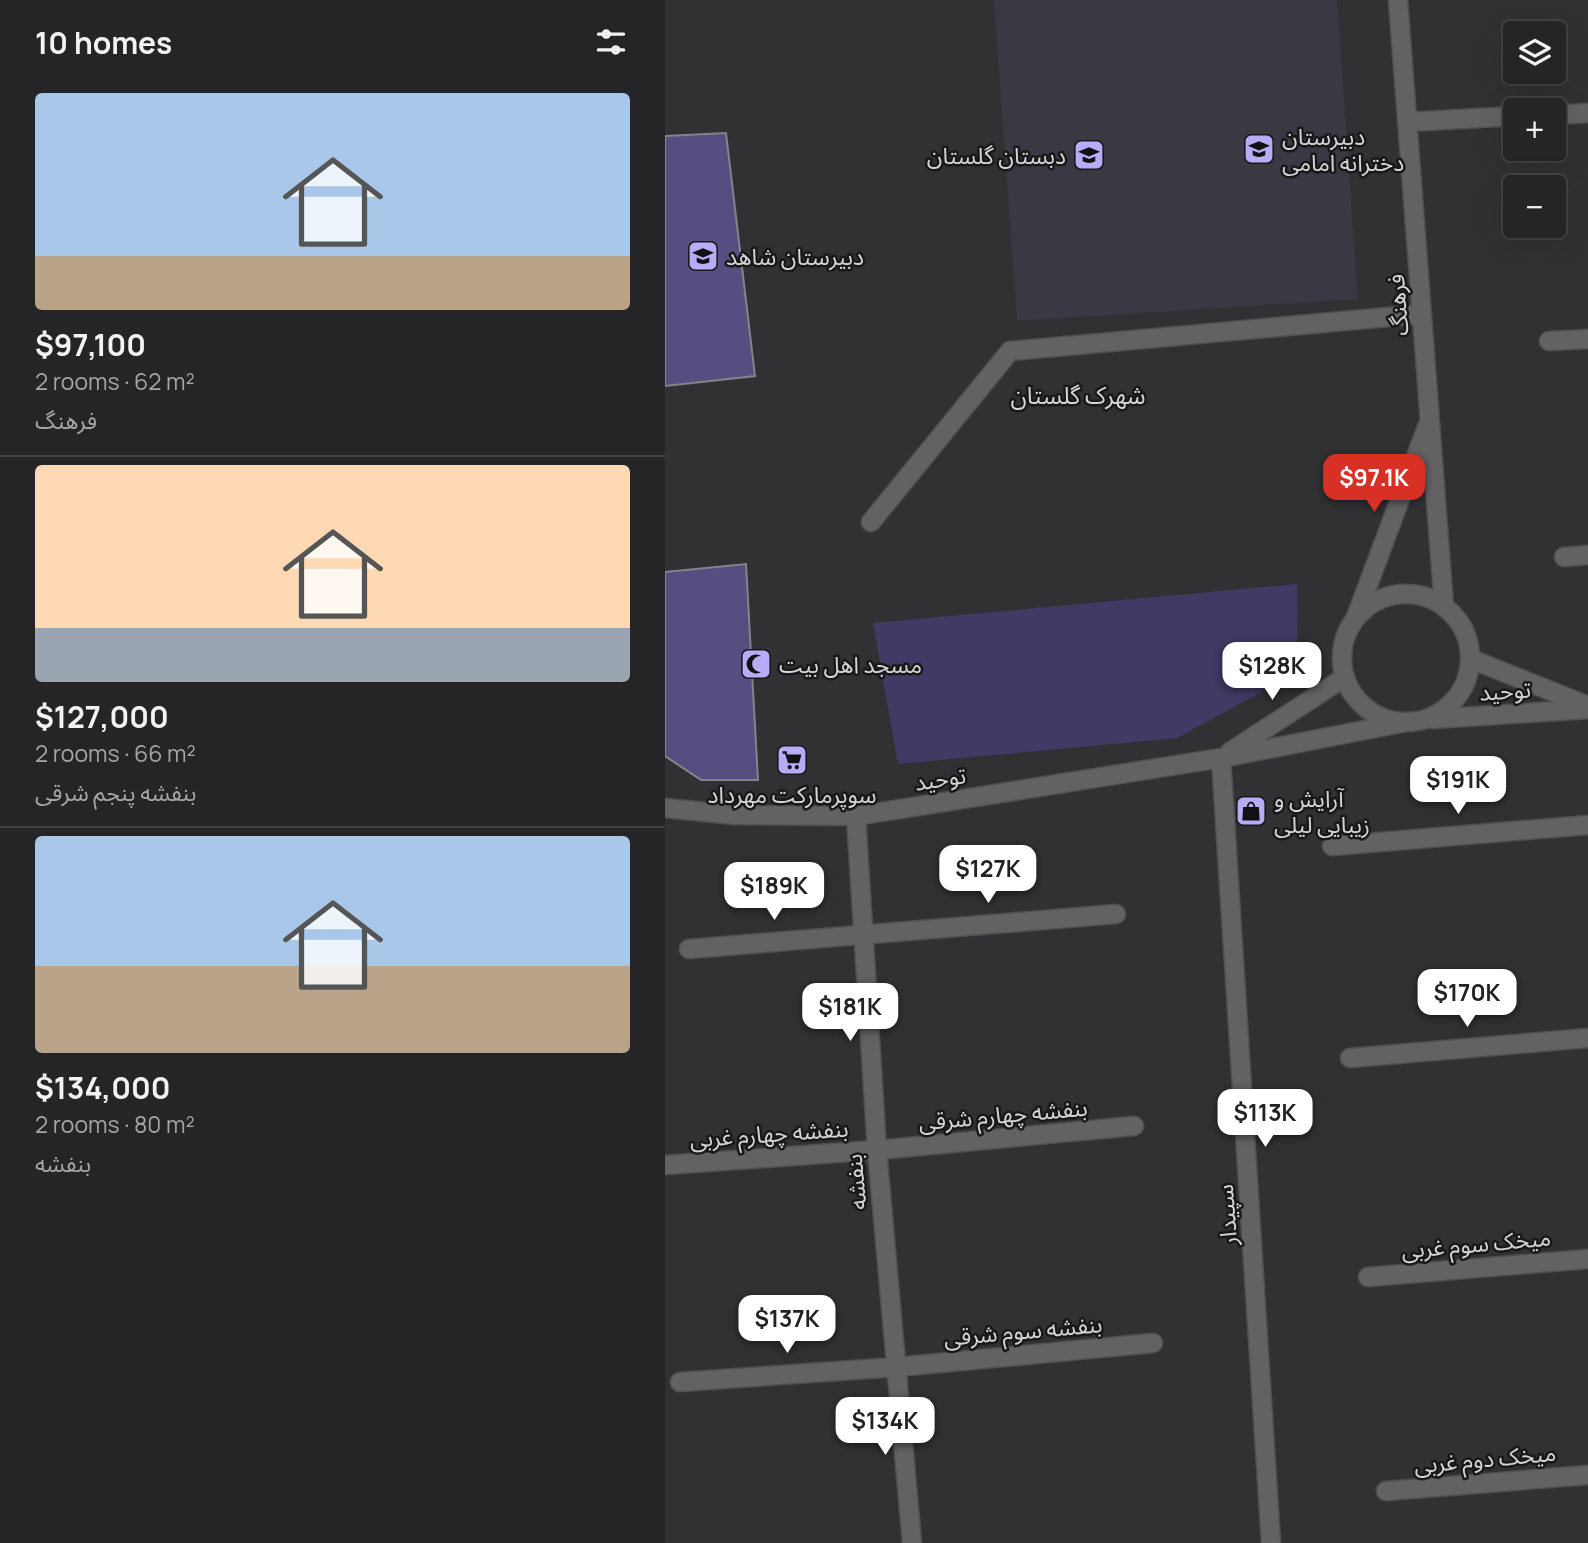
<!DOCTYPE html>
<meta charset="utf-8">
<style>
body{margin:0;font-family:Manrope,"Noto Sans Arabic",sans-serif;background:#313133;color:#f1f3f6;height:100vh;display:flex;flex-direction:column;font-size:26px;white-space:nowrap}
*{box-sizing:border-box;margin:0}
p{font-size:23px;color:#a3a5a7}
.icon{flex:none;width:38px;height:38px;fill:none;stroke:currentColor;stroke-width:2;stroke-linecap:round;stroke-linejoin:round}
.map{position:relative;flex:1;overflow:hidden}
.details{display:flex;flex-direction:column;background:#252527;width:665px}
.details>*{flex:none}
.fabs{position:absolute;left:838px;top:21px;display:grid;gap:14px}
.fabs a{display:grid;place-items:center;width:63px;height:63px;border-radius:7px;background:#252527;box-shadow:0 7px 28px #0002,0 0 0 2px #424244;font-size:35px}
.price{position:absolute;translate:-50% -60px;padding:0 16px;border-radius:14px;background:#fff;color:#222;font-size:23px;line-height:46px;filter:drop-shadow(0 2px 4px #0008)}
.price::after{content:'';position:absolute;left:50%;top:42px;width:21px;height:16px;margin-left:-10px;background:inherit;clip-path:polygon(0 0,100% 0,50% 100%)}
.price.current{background:#d93025;color:#fff}
ul{padding:0;list-style:none}
li{display:grid;align-content:center;gap:14px;height:371px;padding:0 35px}
li+li{border-top:2px solid #424244}
li span{display:grid;place-items:center;height:217px;border-radius:7px;color:#555}
li>.icon{margin-inline-start:auto}
span .icon{width:126px;height:126px;fill:#fffc;stroke-width:1}
li b{font-size:30px}
h2{display:flex;justify-content:space-between;align-items:center;height:84px;padding:0 35px;font-size:30px}
main{display:flex;flex:1;min-height:0}
.map>svg:first-child{display:block}
.built{fill:#3a3842}
.green{fill:#423964}
.building{fill:#584d80;stroke:#848488;stroke-width:2}
.lines{fill:none;stroke-linecap:round;stroke-linejoin:round}
.minor-casing{stroke:#4f4e51;stroke-width:21}
.minor{stroke:#626263;stroke-width:18}
.labels{text-anchor:middle;dominant-baseline:central;stroke-width:5;stroke-linejoin:round;paint-order:stroke}
.poi-label{font-size:23px;fill:#d5d4d7;stroke:#19191a;text-anchor:start}
.street-label{font-size:23px;fill:#d5d4d7;stroke:#19191a}
.neighbourhood-label{font-size:24px;fill:#d5d4d7;stroke:#19191a}
</style>
<main>
<section class="details">
<h2>10 homes<svg class="icon" aria-label="filters" viewBox="0 0 24 24"><path d="M4 7h16M4 17h16"/><circle cx="9" cy="7" r="2"/><circle cx="15" cy="17" r="2"/></svg></h2>
<ul>
<li><span style="background:linear-gradient(#a9c7e8 75%,#b9a48a 0)"><svg class="icon" aria-label="home" viewBox="0 0 24 24"><path d="M3 11l9-7 9 7M6 9v11h12V9"/></svg></span><div><b>$97,100</b><p>2 rooms · 62 m²</p><p>فرهنگ</p></div></li>
<li><span style="background:linear-gradient(#ffd9b3 75%,#9aa5b1 0)"><svg class="icon" aria-label="home" viewBox="0 0 24 24"><path d="M3 11l9-7 9 7M6 9v11h12V9"/></svg></span><div><b>$127,000</b><p>2 rooms · 66 m²</p><p>بنفشه پنجم شرقی</p></div></li>
<li><span style="background:linear-gradient(#a9c7e8 60%,#b9a48a 0)"><svg class="icon" aria-label="home" viewBox="0 0 24 24"><path d="M3 11l9-7 9 7M6 9v11h12V9"/></svg></span><div><b>$134,000</b><p>2 rooms · 80 m²</p><p>بنفشه</p></div></li>
</ul>
</section>
<div class="map">
<svg width="923" height="1543" viewBox="0 0 923 1543">
<rect width="100%" height="100%" fill="#313134"/>
<path class="built" d="M329,0H672L693,299L352,321Z"/>
<path class="green" d="M632,584L633,672L512,738L233,764L208,623Z"/>
<path class="building" d="M61,133L90,376L0,386V136Z
M81,564L93,780H36L0,756V572Z"/>
<g class="lines">
<g class="minor-casing">
<path id="minor" d="M733,0L779,607
M889,115L923,113
M742,122L850,116
M884,341L923,339
M206,522L345,351L757,314
M899,557L923,555
M677 658a64 64 0 1 1 128 0a64 64 0 1 1-128 0Z
M691,617L762,427
M806,659L923,706
M768,719L923,709
M565,752L680,677
M556,758L606,1543
M0,808L70,815L191,816L556,758L741,722
M191,816L212,1150L247,1543
M667,846L923,825
M24,949L451,914
M685,1058L923,1038
M0,1165L212,1150L469,1126
M703,1277L923,1259
M15,1382L232,1367L488,1343
M721,1491L923,1475"/>
</g>
<use href="#minor" class="minor"/>
</g>
<defs>
<g id="school-square" transform="scale(1.575)"><rect x="-9" y="-9" width="18" height="18" rx="4" fill="#b9abf7" stroke="#19191a"/><path d="M0-5L7-2L0 1L-7-2ZM-4 1L0 2.5L4 1V4Q0 6-4 4Z" fill="#111"/></g>
<g id="mosque-square" transform="scale(1.575)"><rect x="-9" y="-9" width="18" height="18" rx="4" fill="#b9abf7" stroke="#19191a"/><path d="M3.5-4.9A6 6 0 1 0 3.5 4.9A5 5 0 1 1 3.5-4.9Z" fill="#111"/></g>
<g id="supermarket-square" transform="scale(1.575)"><rect x="-9" y="-9" width="18" height="18" rx="4" fill="#b9abf7" stroke="#19191a"/><path d="M-6-5.5h2.5l.6 2H6L4.5 2H-2.5L-4.4-4H-6ZM-1.5 3.2a1.3 1.3 0 1 0 .1 0ZM3 3.2a1.3 1.3 0 1 0 .1 0Z" fill="#111"/></g>
<g id="shop-square" transform="scale(1.575)"><rect x="-9" y="-9" width="18" height="18" rx="4" fill="#b9abf7" stroke="#19191a"/><path d="M-5-2.5h2.3a2.7 3.5 0 0 1 5.4 0H5L5.5 6h-11ZM-1.5-2.5h3a1.5 2.3 0 0 0-3 0Z" fill="#111"/></g>
</defs>
<g fill-rule="evenodd">
<use href="#school-square" x="594" y="149"/>
<use href="#school-square" x="424" y="155"/>
<use href="#school-square" x="38" y="256"/>
<use href="#mosque-square" x="91" y="664"/>
<use href="#supermarket-square" x="127" y="760"/>
<use href="#shop-square" x="586" y="811"/>
</g>
<g class="labels">
<g class="poi-label">
<text x="617" y="136">دبیرستان<tspan x="617" dy="26">دخترانه امامی</tspan></text>
<text x="401" y="155" text-anchor="end">دبستان گلستان</text>
<text x="61" y="256">دبیرستان شاهد</text>
<text x="114" y="664">مسجد اهل بیت</text>
<text x="127" y="794" text-anchor="middle">سوپرمارکت مهرداد</text>
<text x="609" y="798">آرایش و<tspan x="609" dy="26">زیبایی لیلی</tspan></text>
</g>
<g class="street-label">
<text transform="translate(732 305) rotate(-94)">فرهنگ</text>
<text transform="translate(840 690) rotate(-4)">توحید</text>
<text transform="translate(275 778) rotate(-9)">توحید</text>
<text transform="translate(338 1114) rotate(-5)">بنفشه چهارم شرقی</text>
<text transform="translate(104 1133) rotate(-4)">بنفشه چهارم غربی</text>
<text transform="translate(190 1182) rotate(-95)">بنفشه</text>
<text transform="translate(561 1215) rotate(-94)">سپیدار</text>
<text transform="translate(811 1243) rotate(-5)">میخک سوم غربی</text>
<text transform="translate(358 1330) rotate(-5)">بنفشه سوم شرقی</text>
<text transform="translate(820 1458) rotate(-5)">میخک دوم غربی</text>
</g>
<g class="neighbourhood-label">
<text x="413" y="394">شهرک گلستان</text>
</g>
</g>
</svg>
<div class="fabs">
<a><svg class="icon" aria-label="layers" viewBox="0 0 24 24"><path d="M12 4l9 5-9 5-9-5zM3 14l9 5 9-5"/></svg></a>
<a>+</a>
<a>−</a>
</div>
<b class="price current" style="left:709px;top:514px">$97.1K</b>
<b class="price" style="left:607px;top:702px">$128K</b>
<b class="price" style="left:793px;top:816px">$191K</b>
<b class="price" style="left:323px;top:905px">$127K</b>
<b class="price" style="left:109px;top:922px">$189K</b>
<b class="price" style="left:802px;top:1029px">$170K</b>
<b class="price" style="left:185px;top:1043px">$181K</b>
<b class="price" style="left:600px;top:1149px">$113K</b>
<b class="price" style="left:122px;top:1355px">$137K</b>
<b class="price" style="left:220px;top:1457px">$134K</b>
</div>
</main>
